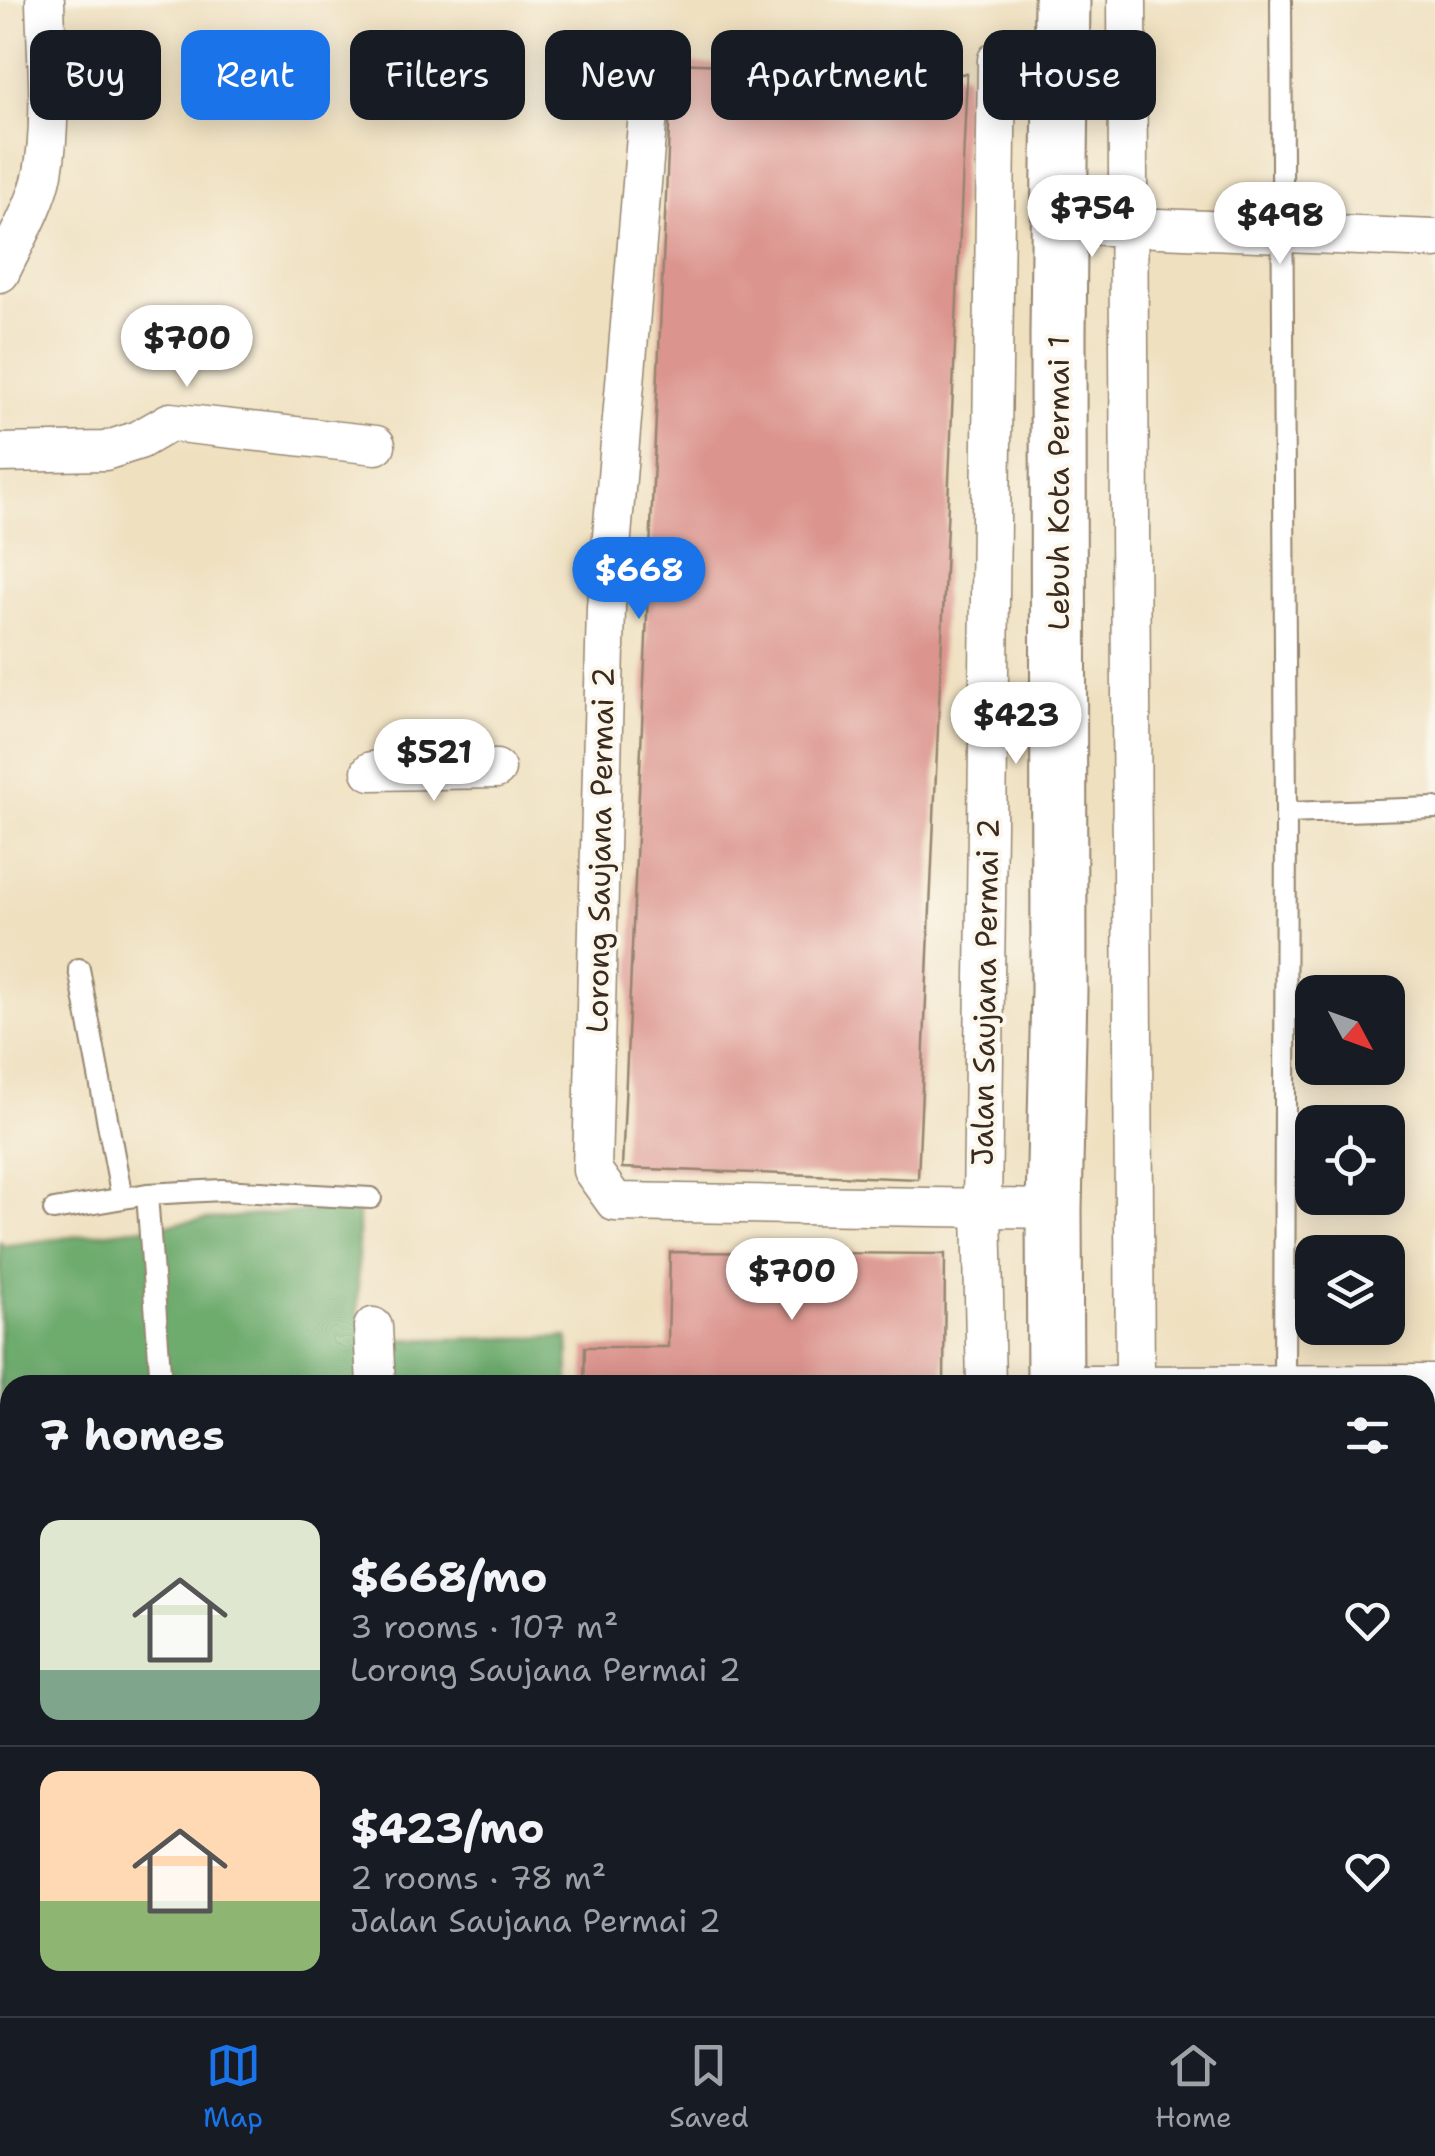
<!DOCTYPE html>
<meta charset="utf-8">
<style>
body{margin:0;font-family:"Shantell Sans",sans-serif;background:#20242c;color:#f1f3f6;height:100vh;display:flex;flex-direction:column;font-size:38px;white-space:nowrap}
*{box-sizing:border-box;margin:0}
p{font-size:32px;color:#9ea1a6}
.icon{flex:none;width:55px;height:55px;fill:none;stroke:currentColor;stroke-width:2;stroke-linecap:round;stroke-linejoin:round}
.map{position:relative;flex:1;overflow:hidden}
.sheet{position:absolute;left:0px;top:1375px;width:1435px;height:642px;display:flex;flex-direction:column;background:#171b24;border-radius:30px 30px 0 0;box-shadow:0 5px 25px #0003}
.sheet>*{flex:none}
.banner{position:absolute;left:30px;top:30px;width:1375px;height:90px;display:flex;gap:20px}
.needle{width:65px;rotate:131deg}
.fabs{position:absolute;left:1295px;top:975px;display:grid;gap:20px}
.fabs a{display:grid;place-items:center;width:110px;height:110px;border-radius:20px;background:#171b24;box-shadow:0 5px 25px #0003;font-size:50px}
.price{position:absolute;translate:-50% -85px;padding:0 22px;border-radius:35px;background:#fff;color:#222;font-size:32px;line-height:65px;filter:drop-shadow(0 2px 5px #0008)}
.price::after{content:'';position:absolute;left:50%;top:60px;width:30px;height:22px;margin-left:-15px;background:inherit;clip-path:polygon(0 0,100% 0,50% 100%)}
.price.current{background:#1a73e8;color:#fff}
ul{padding:0;list-style:none}
li{display:flex;align-items:center;gap:30px;height:250px;padding:0 40px}
li+li{border-top:2px solid #363941}
li span{display:grid;place-items:center;flex:none;width:280px;height:200px;border-radius:20px;color:#555}
li>.icon{margin-inline-start:auto}
span .icon{width:120px;height:120px;fill:#fffc;stroke-width:1}
li b{font-size:42px}
h2{display:flex;justify-content:space-between;align-items:center;height:120px;padding:0 40px;font-size:42px}
.chip{padding:0 35px;border-radius:20px;background:#171b24;box-shadow:0 5px 25px #0003;font-size:35px;line-height:90px}
.chip.current{background:#1a73e8;color:#fff}
.tab-bar{display:flex;justify-content:space-around;align-items:center;height:140px;border-top:2px solid #363941;background:#171b24;font-size:28px;color:#9ea1a6}
.tab-bar a{display:grid;justify-items:center;gap:5px}
.tab-bar .current{color:#1a73e8}
.map>svg:first-child{display:block}
.green{fill:#88c880;stroke:#62794f;stroke-width:2.5}
.forest{fill:#6eac6e;stroke:#546b46;stroke-width:2.5}
.building{fill:#db948e}
.lines{fill:none;stroke-linecap:round;stroke-linejoin:round}
.lane-casing{stroke:#95856f;stroke-width:24}
.street-casing{stroke:#95856f;stroke-width:41}
.secondary-casing{stroke:#95856f;stroke-width:59}
.lane{stroke:#fff;stroke-width:20}
.street{stroke:#fff;stroke-width:38}
.secondary{stroke:#fff;stroke-width:55}
.labels{text-anchor:middle;dominant-baseline:central;stroke-width:8;stroke-linejoin:round;paint-order:stroke}
.street-label{font-size:30px;fill:#3b2a1e;stroke:#fbf7ec}
</style>
<div class="map">
<svg width="1435" height="2016" viewBox="0 0 1435 2016">
<rect width="100%" height="100%" fill="#fbf7ec"/>
<filter id="ink" filterUnits="userSpaceOnUse"><feTurbulence type="fractalNoise" baseFrequency=".01" numOctaves="2"/><feDisplacementMap in="SourceGraphic" scale="20" xChannelSelector="R" yChannelSelector="G"/><feConvolveMatrix kernelMatrix="1 2 1 2 8 2 1 2 1" color-interpolation-filters="sRGB"/></filter>
<filter id="wash" filterUnits="userSpaceOnUse"><feTurbulence type="fractalNoise" baseFrequency=".0048" numOctaves="4" result="noise"/><feDisplacementMap in="SourceGraphic" scale="40" xChannelSelector="R" yChannelSelector="G"/><feGaussianBlur stdDeviation="2.25" result="paint"/><feColorMatrix in="noise" values="0 0 0 0 0 0 0 0 0 0 0 0 0 0 0 0 0 1.4 0 .05"/><feComposite in="paint" operator="in"/></filter>
<g filter="url(#wash)">
<rect width="100%" height="100%" fill="#efe0c0"/>
<path class="green" d="M97,2008H168L187,2016H95Z"/>
<path class="forest" d="M358,1207V1314L379,1340L568,1337L569,1385H10V1495L5,1496L4,1589L10,1598V1871H0V1240L2,1246L201,1220Z"/>
<g id="blocks">
<path class="building" d="M672,63L967,74L918,1179L622,1168Z
M670,1252L945,1254L944,1385H584L585,1347H668Z
M579,2008H938V2016H579Z"/>
</g>
</g>
<g filter="url(#ink)">
<use href="#blocks" fill-opacity="0" stroke="#95856f" stroke-width="2.5"/>
<g class="lines">
<g class="lane-casing">
<path id="lane" d="M1281,0L1286,813L1284,1385
M1286,813L1435,808
M79,969L122,1198
M147,1194L161,1385
M54,1210L147,1194L222,1190L371,1198
M1293,2008V2016"/>
</g>
<g class="street-casing">
<path id="street" d="M1127,0L1135,1385
M653,54L606,607L592,1170L615,1202L1054,1209
M1059,224L1435,239
M0,273C14,243 37,205 43,173C53,118 46,55 45,0
M0,453L105,451L139,440L170,422L376,445
M371,771L496,769
M373,1327L376,1385
M986,1385L982,1209L997,60
M1075,1385L1435,1384
M0,1890L10,1891
M270,2008L292,2016
M987,2008V2016
M1142,2008L1143,2016
M348,2016V2008"/>
</g>
<g class="secondary-casing">
<path id="secondary" d="M1055,1385L1054,1209L1059,991L1058,333L1062,0
M1057,2008V2016"/>
</g>
<use href="#lane" class="lane"/>
<use href="#street" class="street"/>
<use href="#secondary" class="secondary"/>
</g>
</g>
<g class="labels">
<g class="street-label">
<text transform="translate(1058 483) rotate(-90)">Lebuh Kota Permai 1</text>
<text transform="translate(600 850) rotate(-89)">Lorong Saujana Permai 2</text>
<text transform="translate(985 992) rotate(-89)">Jalan Saujana Permai 2</text>
</g>
</g>
</svg>
<div class="fabs">
<a><svg class="needle" viewBox="-14 -14 28 28"><path d="M0-13l5 13h-10z" fill="#e53935"/><path d="M0 13l5-13h-10z" fill="#9ea1a6"/></svg></a>
<a><svg class="icon" aria-label="locate" viewBox="0 0 24 24"><circle cx="12" cy="12" r="6"/><path d="M12 2v4M12 18v4M2 12h4M18 12h4"/></svg></a>
<a><svg class="icon" aria-label="layers" viewBox="0 0 24 24"><path d="M12 4l9 5-9 5-9-5zM3 14l9 5 9-5"/></svg></a>
</div>
<b class="price" style="left:1092px;top:260px">$754</b>
<b class="price" style="left:1280px;top:267px">$498</b>
<b class="price" style="left:187px;top:390px">$700</b>
<b class="price current" style="left:639px;top:622px">$668</b>
<b class="price" style="left:1016px;top:767px">$423</b>
<b class="price" style="left:434px;top:804px">$521</b>
<b class="price" style="left:792px;top:1323px">$700</b>
<div class="banner">
<a class="chip">Buy</a>
<a class="chip current">Rent</a>
<a class="chip">Filters</a>
<a class="chip">New</a>
<a class="chip">Apartment</a>
<a class="chip">House</a>
</div>
<section class="sheet">
<h2>7 homes<svg class="icon" aria-label="filters" viewBox="0 0 24 24"><path d="M4 7h16M4 17h16"/><circle cx="9" cy="7" r="2"/><circle cx="15" cy="17" r="2"/></svg></h2>
<ul>
<li><span style="background:linear-gradient(#dfe7d0 75%,#7fa58c 0)"><svg class="icon" aria-label="home" viewBox="0 0 24 24"><path d="M3 11l9-7 9 7M6 9v11h12V9"/></svg></span><div><b>$668/mo</b><p>3 rooms · 107 m²</p><p>Lorong Saujana Permai 2</p></div><svg class="icon" aria-label="heart" viewBox="0 0 24 24"><path d="M12 20l-8-8c-3-5 5-10 8-4 3-6 11-1 8 4z"/></svg></li>
<li><span style="background:linear-gradient(#ffd9b3 65%,#8fb573 0)"><svg class="icon" aria-label="home" viewBox="0 0 24 24"><path d="M3 11l9-7 9 7M6 9v11h12V9"/></svg></span><div><b>$423/mo</b><p>2 rooms · 78 m²</p><p>Jalan Saujana Permai 2</p></div><svg class="icon" aria-label="heart" viewBox="0 0 24 24"><path d="M12 20l-8-8c-3-5 5-10 8-4 3-6 11-1 8 4z"/></svg></li>
</ul>
</section>
</div>
<nav class="tab-bar">
<a class="current"><svg class="icon" aria-label="map" viewBox="0 0 24 24"><path d="M3 6l6-2 6 2 6-2v14l-6 2-6-2-6 2zM9 4v14M15 6v14"/></svg>Map</a>
<a><svg class="icon" aria-label="saved" viewBox="0 0 24 24"><path d="M7 4h10v16l-5-4-5 4z"/></svg>Saved</a>
<a><svg class="icon" aria-label="home" viewBox="0 0 24 24"><path d="M3 11l9-7 9 7M6 9v11h12V9"/></svg>Home</a>
</nav>
